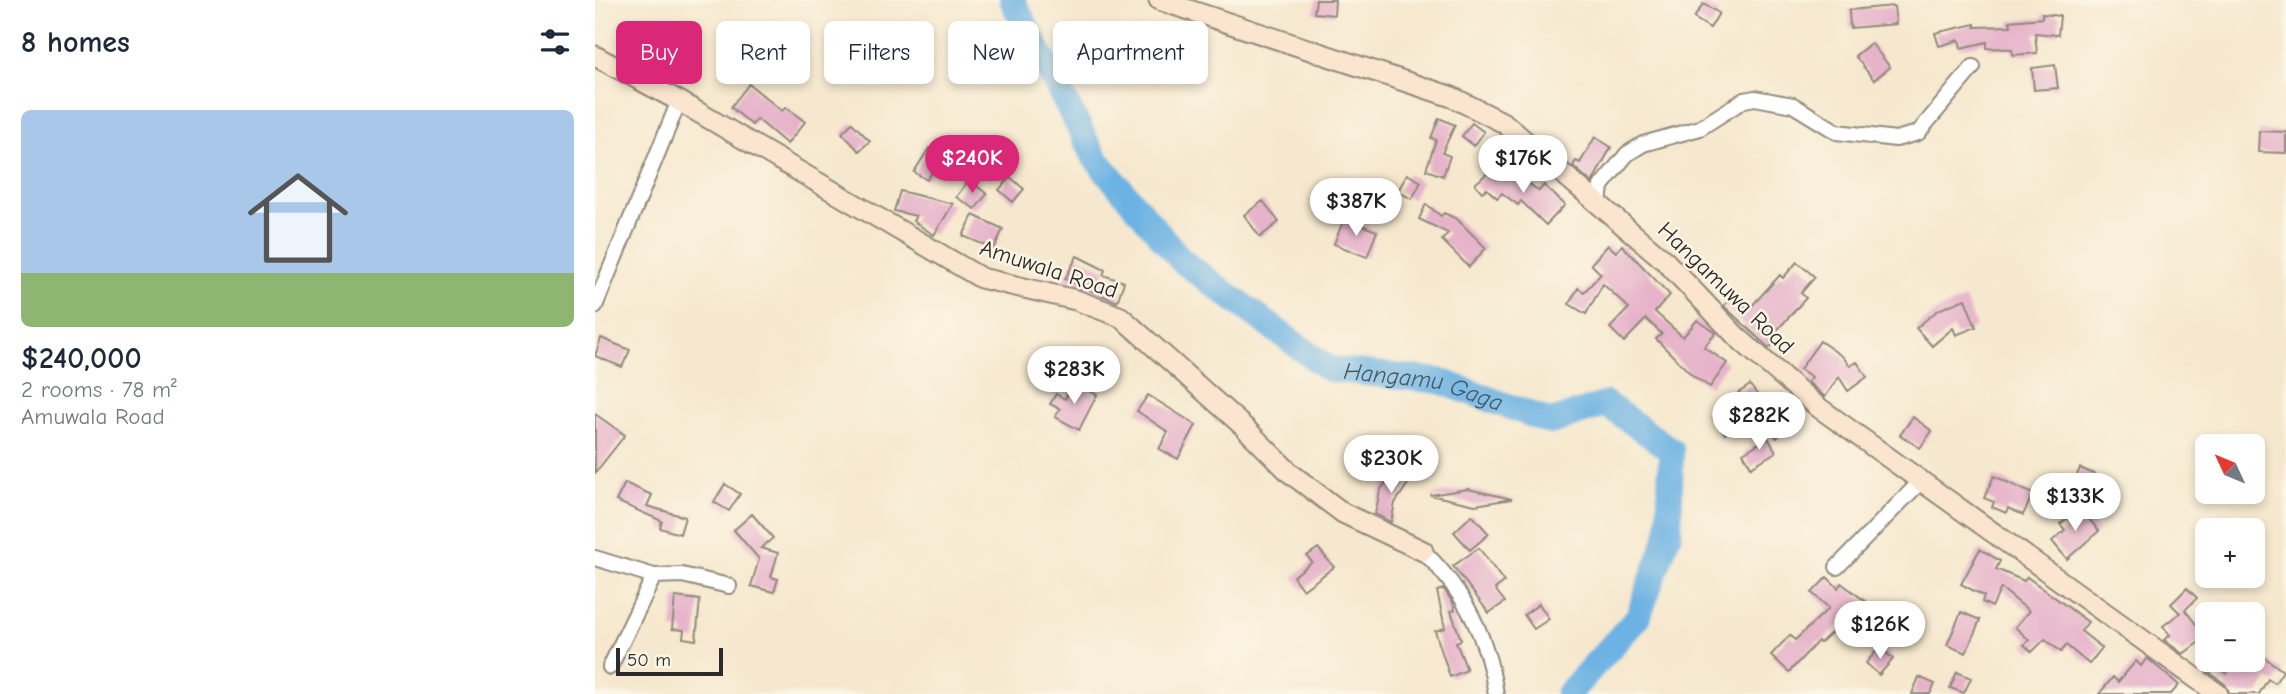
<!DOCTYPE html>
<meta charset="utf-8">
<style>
body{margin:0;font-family:"Comic Neue",sans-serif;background:#f6f6f7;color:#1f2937;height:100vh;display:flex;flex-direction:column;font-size:26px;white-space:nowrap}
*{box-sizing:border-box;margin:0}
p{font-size:23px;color:#747a83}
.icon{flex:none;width:38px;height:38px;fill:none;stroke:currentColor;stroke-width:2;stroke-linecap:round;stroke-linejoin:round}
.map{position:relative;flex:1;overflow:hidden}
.sheet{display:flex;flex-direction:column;background:#fff;width:595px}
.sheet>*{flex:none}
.top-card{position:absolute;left:21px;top:21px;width:665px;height:63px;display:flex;gap:14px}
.needle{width:46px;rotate:314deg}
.tools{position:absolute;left:1600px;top:434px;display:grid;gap:14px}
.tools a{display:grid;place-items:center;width:70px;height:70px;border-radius:10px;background:#fff;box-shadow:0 4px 10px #0003;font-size:35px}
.scale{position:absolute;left:21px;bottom:18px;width:107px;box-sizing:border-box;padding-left:7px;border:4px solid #2b2b2b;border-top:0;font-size:19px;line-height:24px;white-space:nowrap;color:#2b2b2b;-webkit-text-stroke:5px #fcf5e5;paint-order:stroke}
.price{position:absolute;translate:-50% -60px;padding:0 16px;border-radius:24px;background:#fff;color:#222;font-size:23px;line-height:46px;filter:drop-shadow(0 2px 4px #0008)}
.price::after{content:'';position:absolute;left:50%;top:42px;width:21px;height:16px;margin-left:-10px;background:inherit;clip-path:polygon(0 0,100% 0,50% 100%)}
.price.on{background:#db2777;color:#fff}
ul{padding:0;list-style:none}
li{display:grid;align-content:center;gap:14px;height:371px;padding:0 21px}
li span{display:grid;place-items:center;height:217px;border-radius:10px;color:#555}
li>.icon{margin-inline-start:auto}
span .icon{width:126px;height:126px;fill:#fffc;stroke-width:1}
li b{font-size:30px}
h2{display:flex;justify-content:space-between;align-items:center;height:84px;padding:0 21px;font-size:30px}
.pill{padding:0 24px;border-radius:10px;background:#fff;box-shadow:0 4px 10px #0003;font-size:24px;line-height:63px}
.pill.on{background:#db2777;color:#fff}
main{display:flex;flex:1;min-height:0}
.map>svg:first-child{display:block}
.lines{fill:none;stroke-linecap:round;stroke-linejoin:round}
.river{stroke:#6cb2e3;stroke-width:26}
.building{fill:#e6b3ca}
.street-casing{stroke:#908a7c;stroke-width:18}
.secondary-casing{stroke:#908a7c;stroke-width:23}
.street{stroke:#fff;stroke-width:14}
.secondary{stroke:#fbe5cf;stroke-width:19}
.labels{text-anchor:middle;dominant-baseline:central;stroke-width:5;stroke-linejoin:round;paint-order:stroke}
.street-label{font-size:23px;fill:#2b2b2b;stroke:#fcf5e5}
.water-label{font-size:24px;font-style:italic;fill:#425a6b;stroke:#fcf5e5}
</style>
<main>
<section class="sheet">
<h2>8 homes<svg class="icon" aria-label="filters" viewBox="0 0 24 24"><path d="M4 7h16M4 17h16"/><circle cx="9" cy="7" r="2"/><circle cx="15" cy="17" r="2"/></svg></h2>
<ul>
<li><span style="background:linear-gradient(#a9c7e8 75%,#8fb573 0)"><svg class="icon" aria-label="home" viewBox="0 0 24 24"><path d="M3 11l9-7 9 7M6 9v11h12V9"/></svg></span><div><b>$240,000</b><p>2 rooms · 78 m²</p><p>Amuwala Road</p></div></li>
</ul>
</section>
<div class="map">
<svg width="1691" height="694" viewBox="0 0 1691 694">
<rect width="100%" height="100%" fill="#fcf5e5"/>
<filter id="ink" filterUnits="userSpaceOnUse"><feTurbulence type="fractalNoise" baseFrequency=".0143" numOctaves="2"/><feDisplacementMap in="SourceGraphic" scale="14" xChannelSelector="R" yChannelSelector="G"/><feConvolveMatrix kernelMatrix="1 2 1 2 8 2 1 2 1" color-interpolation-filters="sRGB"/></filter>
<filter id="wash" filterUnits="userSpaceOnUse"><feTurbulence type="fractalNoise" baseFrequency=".00686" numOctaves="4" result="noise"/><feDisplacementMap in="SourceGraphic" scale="28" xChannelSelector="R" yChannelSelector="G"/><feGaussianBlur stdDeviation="1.57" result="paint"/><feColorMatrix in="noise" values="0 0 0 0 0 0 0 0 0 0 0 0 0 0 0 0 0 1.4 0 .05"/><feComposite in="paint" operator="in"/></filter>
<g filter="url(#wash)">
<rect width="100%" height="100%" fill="#f6e8ce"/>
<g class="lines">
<path class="river" id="s1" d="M417,0L500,158L587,261L734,369L845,381L956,422L1011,404L1076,450L1074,533L1043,617L973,694"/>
</g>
<g id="blocks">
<path class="building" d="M721,0H740L739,15L719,13Z
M1108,4L1124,13L1115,28L1099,18Z
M1299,6L1301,24L1255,28L1254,10Z
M1447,14L1465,16L1463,35L1440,33L1442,53L1418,55L1417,49L1392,48V42L1366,48L1364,40L1344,46L1340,33L1380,24V27L1416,26L1415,21L1447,18Z
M1276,43L1295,67L1279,80L1260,56Z
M1460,65L1463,88L1439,90L1437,68Z
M154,84L187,111L191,107L210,122L192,144L162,119L157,125L136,107Z
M844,118L860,125L847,153L855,156L848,176L831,170L841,140L836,138Z
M257,123L275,141L264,151L247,133Z
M877,123L889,132L879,146L867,136Z
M1664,131L1691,132V153L1663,152Z
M1000,137L1016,147L997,183L978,166L981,161L985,163Z
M334,148L347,156L332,180L319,172Z
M403,148L419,158L408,175L392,165Z
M896,170L933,183L944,191L949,185L970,205L951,225L926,201L923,205L907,193L902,198L892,189L887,192L880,184Z
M812,174L826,182L817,199L803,191Z
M415,177L429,189L418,202L404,190Z
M374,180L392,194L380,209L361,197Z
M305,191L358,204L339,235L318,221L321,216L299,211Z
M668,201L684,222L665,237L649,215Z
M831,204L846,216L849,213L862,219L891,248L874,267L847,240L853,233L824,219Z
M378,215L408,229L399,249L368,236Z
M749,219L782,231L772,257L739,244Z
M1013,245L1021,252L1027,245L1075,295L1060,312L1088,337L1102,320L1121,333L1109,347L1132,363L1115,387L1098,376L1061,339L1067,334L1051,319L1029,342L1015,328L1034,308L1008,284L991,314L974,304L983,288L989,292L1006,274L996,264Z
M482,256L510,270L508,275L529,282L522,302L470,279Z
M1202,262L1220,277L1206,293L1211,298L1176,337L1180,342L1174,348L1129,306L1138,295L1154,309L1185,275L1188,278Z
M1370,299L1381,327L1361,335L1358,328L1337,346L1321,328L1343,310Z
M6,338L35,350L27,367L0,356Z
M1225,341L1248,357L1255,366L1262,362L1272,377L1253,391L1244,377L1230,397L1213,382L1217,377L1205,369Z
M478,383L502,395L484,430L460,417L465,409L455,404L461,394L470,399Z
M1155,385L1178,415L1179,413L1193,425L1182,438L1156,414L1130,434L1118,418L1145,398L1142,394Z
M553,395L601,425L583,459L564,449L573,432L542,411Z
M0,414L30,435L0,473Z
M1318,417L1337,431L1325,448L1305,435Z
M1173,438L1181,452L1156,467L1148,453Z
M1485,468L1499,474L1488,497L1475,491Z
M800,469L816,479L800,503L796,522L780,514L785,491Z
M1399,476L1438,494L1428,515L1413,508L1411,513L1397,507L1399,502L1389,498Z
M30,483L57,495L52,506L90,517L85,534L65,528L67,521L21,501Z
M130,484L145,494L134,511L119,502Z
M873,489L917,499L880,505L835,495Z
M1485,508L1504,531L1472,559L1457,541L1470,530L1465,524Z
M157,514L178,538L166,548L183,553L176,577L183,579L179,592L156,586L164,559L139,530Z
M877,515L894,534L875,550L859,532Z
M723,548L739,567L708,590L698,577L717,562L712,556Z
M884,548L909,582L900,589L910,602L894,613L858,566Z
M1385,549L1405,561L1401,569L1429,581L1432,577L1493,622L1486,631L1507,648L1494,664L1471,645L1466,652L1450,639L1437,652L1429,645L1434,640L1420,627L1434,611L1406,588L1397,607L1387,602L1389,596L1366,584Z
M1232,577L1243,588L1246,583L1270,601L1254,623L1250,620L1225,643L1223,641L1194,672L1176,655L1195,635L1200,640L1234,608L1217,593Z
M1592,588L1602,598L1590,610L1611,637L1588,654L1569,640L1575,635L1568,626L1585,613L1576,604Z
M849,589L858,603L860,610L856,611L866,640L861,642L872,670L855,677L840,631L850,628L842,591Z
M80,597L105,600L101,640L88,638L89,630L77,629Z
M944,604L954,619L939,629L929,615Z
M1366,612L1385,620L1371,653L1352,645Z
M1285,647L1298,659L1284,675L1271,663Z
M1662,652L1688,671L1680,683L1673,679L1664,694H1635L1630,684L1608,668L1612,661L1632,674L1638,664L1650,671Z
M1552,658L1584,685L1576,694H1504L1518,677L1523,682L1541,661L1546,666Z
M1362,672L1376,678L1369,693L1355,688Z
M1324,677L1340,684L1335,694H1317Z"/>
</g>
</g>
<g filter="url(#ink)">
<use href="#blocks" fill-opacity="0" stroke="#908a7c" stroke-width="2"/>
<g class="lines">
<g class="street-casing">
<path id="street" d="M1004,204L1006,186L1032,154L1048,144L1105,128L1149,100L1160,98L1198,105L1242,132L1301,139L1323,133L1378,67
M0,306L84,101
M828,551C870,592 892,636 901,694
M0,558L59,576L87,575L134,586
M1242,567L1327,480
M15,667L59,576"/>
</g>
<g class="secondary-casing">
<path id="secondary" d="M564,0L857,97L909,123L1070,261L1142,337L1223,407L1623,694
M0,56L84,101L386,278L481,300L526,317L649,427L695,473L748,513L828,551"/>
</g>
<use href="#street" class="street"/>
<use href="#secondary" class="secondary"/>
</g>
</g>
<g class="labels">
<g class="street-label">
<text transform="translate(454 269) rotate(18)">Amuwala Road</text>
<text transform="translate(1131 288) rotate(44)">Hangamuwa Road</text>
</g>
<g class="water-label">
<text stroke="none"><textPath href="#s1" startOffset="592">Hangamu Gaga</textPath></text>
</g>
</g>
</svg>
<div class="tools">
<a><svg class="needle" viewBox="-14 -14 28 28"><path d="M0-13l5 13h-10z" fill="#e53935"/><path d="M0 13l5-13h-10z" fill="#747a83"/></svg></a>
<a>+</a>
<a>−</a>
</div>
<div class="scale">50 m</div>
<b class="price on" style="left:377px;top:195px">$240K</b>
<b class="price" style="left:928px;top:195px">$176K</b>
<b class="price" style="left:761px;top:238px">$387K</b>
<b class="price" style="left:479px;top:406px">$283K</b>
<b class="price" style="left:1164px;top:452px">$282K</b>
<b class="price" style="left:796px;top:495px">$230K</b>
<b class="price" style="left:1480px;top:533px">$133K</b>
<b class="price" style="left:1285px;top:661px">$126K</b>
<div class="top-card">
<a class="pill on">Buy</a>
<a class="pill">Rent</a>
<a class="pill">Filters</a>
<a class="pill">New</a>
<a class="pill">Apartment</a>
</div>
</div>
</main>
